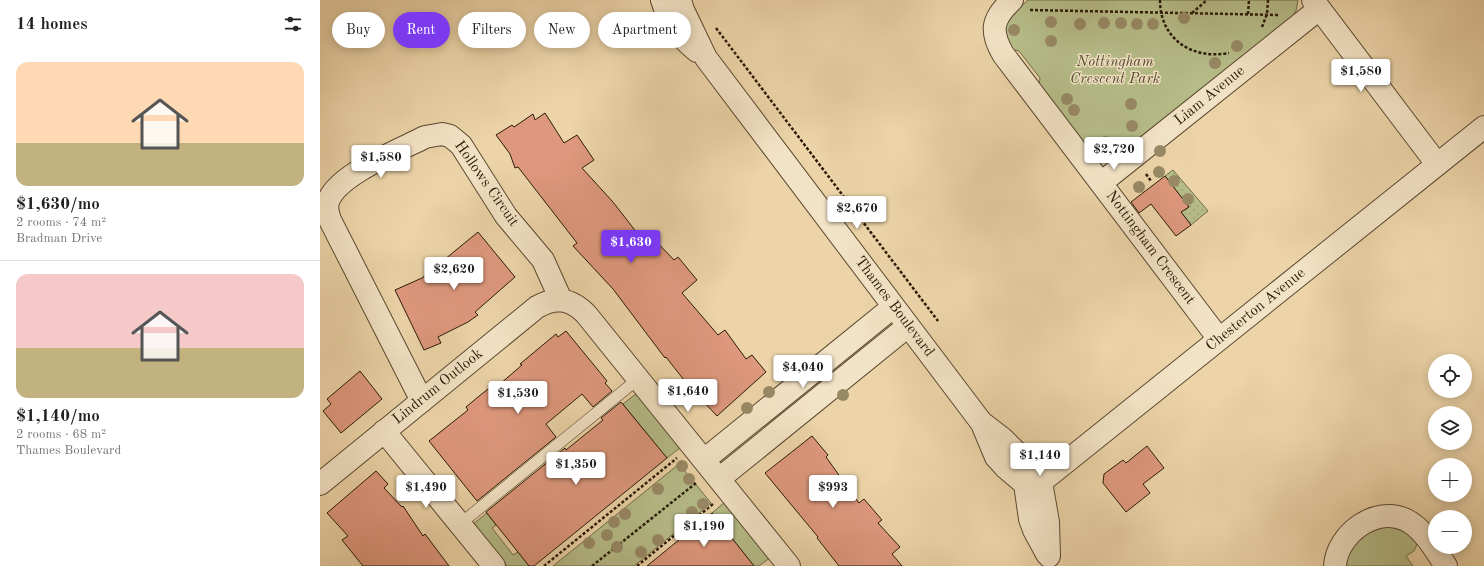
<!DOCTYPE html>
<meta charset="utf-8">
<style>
body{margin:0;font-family:"Old Standard TT",serif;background:#f6f6f6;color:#222;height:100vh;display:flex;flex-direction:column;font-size:15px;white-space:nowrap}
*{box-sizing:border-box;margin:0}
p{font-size:13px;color:#767676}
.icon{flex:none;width:22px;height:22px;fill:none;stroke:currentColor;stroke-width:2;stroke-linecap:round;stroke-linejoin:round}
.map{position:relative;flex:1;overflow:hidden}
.details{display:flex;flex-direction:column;background:#fff;width:320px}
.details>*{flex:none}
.top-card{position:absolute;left:12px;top:12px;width:380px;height:36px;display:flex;gap:8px}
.buttons{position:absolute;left:1108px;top:354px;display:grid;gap:8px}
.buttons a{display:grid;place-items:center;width:44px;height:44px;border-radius:50%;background:#fff;box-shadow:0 2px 10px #0003;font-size:20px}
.price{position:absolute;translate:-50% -34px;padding:0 9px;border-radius:4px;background:#fff;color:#222;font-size:13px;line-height:26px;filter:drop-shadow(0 1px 2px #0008)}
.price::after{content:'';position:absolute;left:50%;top:24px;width:12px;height:9px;margin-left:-6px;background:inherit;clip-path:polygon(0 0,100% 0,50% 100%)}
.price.active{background:#7c3aed;color:#fff}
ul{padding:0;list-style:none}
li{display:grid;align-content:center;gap:8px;height:212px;padding:0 16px}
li+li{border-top:1px solid #e0e0e0}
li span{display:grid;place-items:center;height:124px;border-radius:12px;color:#555}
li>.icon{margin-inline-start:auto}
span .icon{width:72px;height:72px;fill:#fffc;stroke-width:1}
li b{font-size:17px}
h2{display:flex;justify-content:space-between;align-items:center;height:48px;padding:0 16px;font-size:17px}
.chip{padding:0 14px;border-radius:18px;background:#fff;box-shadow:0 2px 10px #0003;font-size:14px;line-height:36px}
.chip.active{background:#7c3aed;color:#fff}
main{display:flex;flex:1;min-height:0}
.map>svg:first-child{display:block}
.green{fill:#b6bd89;stroke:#706c48}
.garden{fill:url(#garden-dots);stroke:#706c48}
.building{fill:#de987d;stroke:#2a1b08}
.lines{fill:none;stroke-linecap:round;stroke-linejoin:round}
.lane-casing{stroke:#5a4930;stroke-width:12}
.street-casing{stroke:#5a4930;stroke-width:24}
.path{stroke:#2a1b08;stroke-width:2.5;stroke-dasharray:3 2;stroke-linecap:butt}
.lane{stroke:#f3e3c6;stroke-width:11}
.street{stroke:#f3e3c6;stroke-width:22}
.tree{fill:#988965}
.labels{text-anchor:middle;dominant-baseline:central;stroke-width:3;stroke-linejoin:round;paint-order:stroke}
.park-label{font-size:15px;font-style:italic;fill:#544c2f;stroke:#f3e3c6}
.street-label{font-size:15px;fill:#2a1b08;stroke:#f3e3c6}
</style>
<main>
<section class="details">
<h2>14 homes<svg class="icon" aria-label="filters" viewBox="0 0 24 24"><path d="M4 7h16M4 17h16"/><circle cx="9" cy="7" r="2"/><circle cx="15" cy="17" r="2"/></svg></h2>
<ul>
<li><span style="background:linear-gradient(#ffd9b3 65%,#c2b280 0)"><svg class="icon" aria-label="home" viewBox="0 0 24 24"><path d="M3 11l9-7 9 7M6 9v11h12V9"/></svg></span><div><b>$1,630/mo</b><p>2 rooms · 74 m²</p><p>Bradman Drive</p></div></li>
<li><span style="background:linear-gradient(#f6c9c9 60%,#c2b280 0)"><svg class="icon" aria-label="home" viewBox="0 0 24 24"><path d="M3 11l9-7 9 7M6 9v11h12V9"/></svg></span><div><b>$1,140/mo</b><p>2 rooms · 68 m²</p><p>Thames Boulevard</p></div></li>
</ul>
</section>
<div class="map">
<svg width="1164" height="566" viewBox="0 0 1164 566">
<defs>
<pattern id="garden-dots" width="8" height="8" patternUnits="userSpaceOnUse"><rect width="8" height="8" fill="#b6bd89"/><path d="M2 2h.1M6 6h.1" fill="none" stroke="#9da275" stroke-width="1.8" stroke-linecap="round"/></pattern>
</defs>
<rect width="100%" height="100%" fill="#ecd4a8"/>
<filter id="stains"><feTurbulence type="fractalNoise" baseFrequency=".005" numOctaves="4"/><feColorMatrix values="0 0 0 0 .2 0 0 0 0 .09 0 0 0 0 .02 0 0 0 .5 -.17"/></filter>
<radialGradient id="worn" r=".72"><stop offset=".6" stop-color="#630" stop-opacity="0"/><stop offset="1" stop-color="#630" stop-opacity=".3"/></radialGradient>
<path class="green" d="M708,0H978L976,11L971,19L798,158L790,161L776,158L719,88L720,78L699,51L689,49L683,29L685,21Z
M317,393L361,447L347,458L303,404Z
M359,464L391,503L314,566H233Z
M405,502L451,557L439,566H434L392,513Z
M167,513L176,525L172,528L193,555L198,552L209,566H187L153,524Z
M1067,527C1081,528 1088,534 1097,544L1094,551L1086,556L1093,566H1026C1028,545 1047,530 1067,527Z"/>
<path class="garden" d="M853,170L888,211L871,225L861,212L869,207L845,176Z"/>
<path class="building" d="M225,113L244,143L257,135L274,160L262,168L293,202L321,238L328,233L354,260L358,257L377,280L362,293L398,335L405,330L426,359L432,355L446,372L397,416L367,384L346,357L345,358L293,289L253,246L257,243L198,167L195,168L190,154L176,135L192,125L194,127L213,114L215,120Z
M845,176L869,207L861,212L871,225L856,236L831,204L819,213L811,202Z
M158,232L195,277L155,312L158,315L148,322L118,337L121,343L104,350L75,290L102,278Z
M246,331L287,381L285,383L292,391L273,407L262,394L226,424L236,437L157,501L109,441L148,410L146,407L158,397L178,381L180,384L202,365L200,364L236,334L238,337Z
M40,371L62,399L21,433L3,411L11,404L7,399Z
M301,402L347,458L214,566H209L166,512L245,448L246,450L283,420L281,418Z
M492,436L508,455L506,457L539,503L544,499L562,520L558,523L580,547L572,554L582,566H519L497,538L498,537L445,473Z
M827,446L844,468L823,484L830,493L806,512L783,483L784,474L803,460L806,463Z
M56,471L68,484L64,488L82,507L83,506L103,536L105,534L129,566H43L22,540L28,536L7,513Z
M392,513L434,566H327Z"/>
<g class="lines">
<g class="lane-casing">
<path id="lane" d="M140,524L318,379"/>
</g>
<g class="street-casing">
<path id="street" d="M342,0C349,22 358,36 377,51
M360,0L363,10L386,58L661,422L683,439L717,473L721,482L728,522L729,556
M692,0C673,18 669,30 683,54L899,339
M993,0L1117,164
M781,183L999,9
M102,401L10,220C8,214 6,208 8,202C16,175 80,150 105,137L122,134L130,136L141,145L186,216L223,260L241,300
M663,426L676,457L685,467L705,484L710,519L714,530L727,554
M64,431L174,566
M384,460L573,307
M399,479L588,326
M0,484L217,307C236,296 251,299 266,314L469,566
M707,490L726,478L1164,127
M1015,566C1017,534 1056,505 1086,520C1103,528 1116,551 1126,566"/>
</g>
<path class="path" d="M840,0C840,39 872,60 909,53
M710,10L959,15
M872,13L887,0
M928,14L929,0
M942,27L947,14L948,0
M396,28L618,321
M826,174L831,181
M224,566L357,458
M272,566L376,483
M317,566L393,504"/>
<use href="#lane" class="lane"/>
<use href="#street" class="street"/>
</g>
<g class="tree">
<circle cx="864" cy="18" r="6"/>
<circle cx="731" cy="22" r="6"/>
<circle cx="784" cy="23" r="6"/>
<circle cx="801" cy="23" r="6"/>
<circle cx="760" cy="24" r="6"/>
<circle cx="817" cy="24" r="6"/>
<circle cx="833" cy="24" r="6"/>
<circle cx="694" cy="30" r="6"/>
<circle cx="731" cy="41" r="6"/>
<circle cx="917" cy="46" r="6"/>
<circle cx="895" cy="63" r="6"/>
<circle cx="747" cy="99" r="6"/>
<circle cx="811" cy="104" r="6"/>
<circle cx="754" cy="110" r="6"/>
<circle cx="812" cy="126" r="6"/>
<circle cx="786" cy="142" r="6"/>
<circle cx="840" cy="151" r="6"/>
<circle cx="839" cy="172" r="6"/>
<circle cx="854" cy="181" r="6"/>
<circle cx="819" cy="187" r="6"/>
<circle cx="868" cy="199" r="6"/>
<circle cx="449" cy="392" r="6"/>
<circle cx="523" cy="395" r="6"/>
<circle cx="427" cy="408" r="6"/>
<circle cx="362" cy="466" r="6"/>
<circle cx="369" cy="479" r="6"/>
<circle cx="338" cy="489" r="6"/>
<circle cx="383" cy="504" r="6"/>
<circle cx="372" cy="512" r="6"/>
<circle cx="305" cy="514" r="6"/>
<circle cx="361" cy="521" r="6"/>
<circle cx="294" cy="522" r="6"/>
<circle cx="287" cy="535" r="6"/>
<circle cx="338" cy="540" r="6"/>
<circle cx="269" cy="543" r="6"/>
<circle cx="297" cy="547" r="6"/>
<circle cx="321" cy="552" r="6"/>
</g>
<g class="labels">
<g class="park-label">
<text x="795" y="62">Nottingham<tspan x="795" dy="17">Crescent Park</tspan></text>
</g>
<g class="street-label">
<text transform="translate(890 96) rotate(-39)">Liam Avenue</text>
<text transform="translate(166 184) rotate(55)">Hollows Circuit</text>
<text transform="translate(830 248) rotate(53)">Nottingham Crescent</text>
<text transform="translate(574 307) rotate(53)">Thames Boulevard</text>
<text transform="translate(936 310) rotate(-39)">Chesterton Avenue</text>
<text transform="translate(118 387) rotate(-39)">Lindrum Outlook</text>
</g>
</g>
<rect width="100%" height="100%" filter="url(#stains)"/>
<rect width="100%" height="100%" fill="url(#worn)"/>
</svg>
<div class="buttons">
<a><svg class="icon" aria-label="locate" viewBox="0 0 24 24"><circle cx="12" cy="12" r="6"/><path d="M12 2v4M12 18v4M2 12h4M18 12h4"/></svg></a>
<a><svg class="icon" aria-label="layers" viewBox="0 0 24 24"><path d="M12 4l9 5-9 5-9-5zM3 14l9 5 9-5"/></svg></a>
<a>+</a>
<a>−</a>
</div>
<b class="price" style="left:1041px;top:93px">$1,580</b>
<b class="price" style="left:794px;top:171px">$2,720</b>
<b class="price" style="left:61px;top:179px">$1,580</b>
<b class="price" style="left:537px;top:230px">$2,670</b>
<b class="price active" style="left:311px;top:264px">$1,630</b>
<b class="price" style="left:134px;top:291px">$2,620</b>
<b class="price" style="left:483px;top:389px">$4,040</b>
<b class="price" style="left:368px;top:413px">$1,640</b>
<b class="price" style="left:198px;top:415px">$1,530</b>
<b class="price" style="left:720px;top:477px">$1,140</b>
<b class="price" style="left:256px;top:486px">$1,350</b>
<b class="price" style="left:106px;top:509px">$1,490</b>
<b class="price" style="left:513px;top:509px">$993</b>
<b class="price" style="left:384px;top:548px">$1,190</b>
<div class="top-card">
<a class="chip">Buy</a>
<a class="chip active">Rent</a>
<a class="chip">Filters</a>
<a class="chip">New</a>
<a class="chip">Apartment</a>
</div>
</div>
</main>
